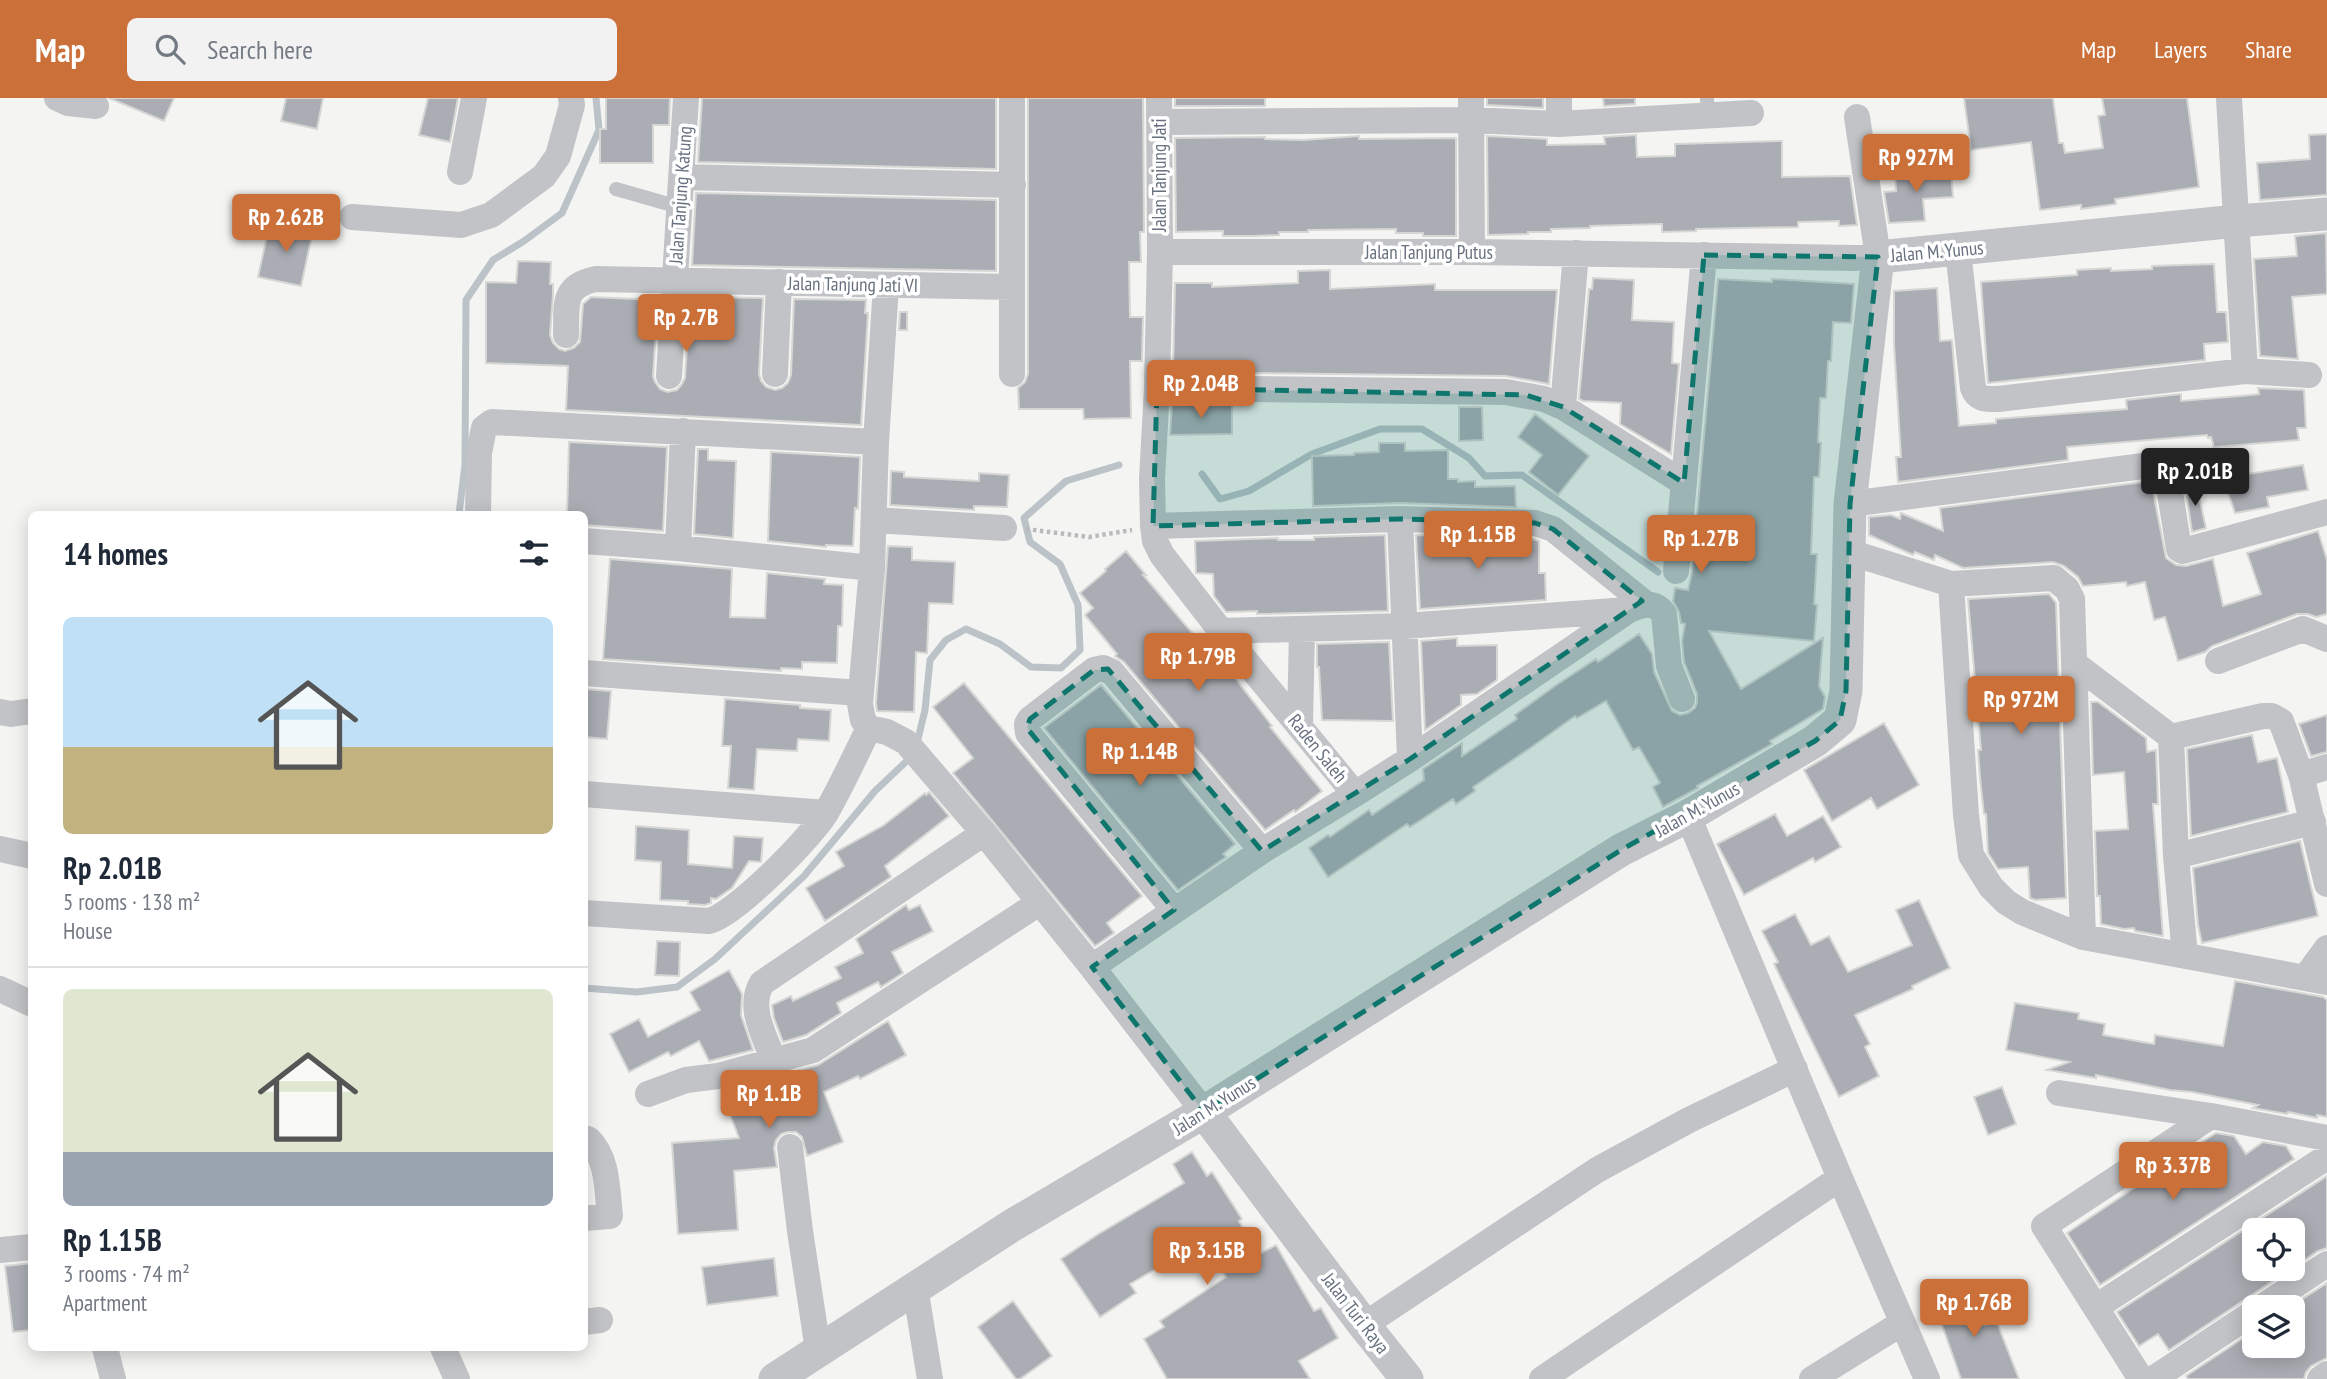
<!DOCTYPE html>
<meta charset="utf-8">
<style>
body{margin:0;font-family:"PT Sans Narrow",sans-serif;background:#f2f2f3;color:#1f2937;height:100vh;display:flex;flex-direction:column;font-size:26px;white-space:nowrap}
*{box-sizing:border-box;margin:0}
p{font-size:23px;color:#747a83}
.icon{flex:none;width:38px;height:38px;fill:none;stroke:currentColor;stroke-width:2;stroke-linecap:round;stroke-linejoin:round}
.map{position:relative;flex:1;overflow:hidden}
.drawer{position:absolute;left:28px;top:413px;width:560px;height:840px;display:flex;flex-direction:column;background:#fff;border-radius:10px;box-shadow:0 4px 18px #0003}
.drawer>*{flex:none}
.buttons{position:absolute;left:2242px;top:1120px;display:grid;gap:14px}
.buttons a{display:grid;place-items:center;width:63px;height:63px;border-radius:10px;background:#fff;box-shadow:0 4px 18px #0003;font-size:35px}
.price{position:absolute;translate:-50% -60px;padding:0 16px;border-radius:7px;background:#cc703a;color:#fff;font-size:23px;line-height:46px;filter:drop-shadow(0 2px 4px #0008)}
.price::after{content:'';position:absolute;left:50%;top:42px;width:21px;height:16px;margin-left:-10px;background:inherit;clip-path:polygon(0 0,100% 0,50% 100%)}
.price.active{background:#222;color:#fff}
ul{padding:0;list-style:none}
li{display:grid;align-content:center;gap:14px;height:371px;padding:0 35px}
li+li{border-top:2px solid #e0e1e3}
li span{display:grid;place-items:center;height:217px;border-radius:10px;color:#555}
li>.icon{margin-inline-start:auto}
span .icon{width:126px;height:126px;fill:#fffc;stroke-width:1}
li b{font-size:30px}
h2{display:flex;justify-content:space-between;align-items:center;height:84px;padding:0 35px;font-size:30px}
header{display:flex;align-items:center;gap:42px;box-sizing:border-box;height:98px;padding:0 35px;background:#cc703a;color:#fff}
header strong{font-size:33px}
nav{display:flex;gap:38px;margin-inline-start:auto;font-size:24px}
.search{width:490px;height:63px;background:#f2f2f3;display:flex;align-items:center;gap:18px;box-sizing:border-box;padding:0 24px;border-radius:10px;color:#747a83;font-size:26px}
.map>svg:first-child{display:block}
.lines{fill:none;stroke-linecap:round;stroke-linejoin:round}
.stream{stroke:#bbc2c8;stroke-width:7}
.building{fill:#aaaeb4;stroke:#d6d6d4;stroke-width:2}
.path{stroke:#b8babc;stroke-width:4.5;stroke-dasharray:3.5 3.5;stroke-linecap:butt}
.service{stroke:#c1c3c6;stroke-width:14}
.minor{stroke:#c1c3c6;stroke-width:26}
.tertiary{stroke:#c1c3c6;stroke-width:33}
.marked{fill:#0f766e;fill-opacity:0.2;stroke:#0f766e;stroke-width:5;stroke-dasharray:14 9;stroke-linejoin:round}
.labels{text-anchor:middle;dominant-baseline:central;stroke-width:7;stroke-linejoin:round;paint-order:stroke}
.street-label{font-size:19px;fill:#67717f;stroke:#fff}
</style>
<header>
<strong>Map</strong>
<div class="search"><svg class="icon" aria-label="search" viewBox="0 0 24 24"><circle cx="10" cy="10" r="6"/><path d="M15 15l6 6"/></svg>Search here</div>
<nav><a>Map</a><a>Layers</a><a>Share</a></nav>
</header>
<div class="map">
<svg width="2327" height="1281" viewBox="0 0 2327 1281">
<rect width="100%" height="100%" fill="#f4f5f2"/>
<g class="lines">
<path class="stream" d="M1202,376L1220,401L1249,393L1312,356L1380,331H1422L1469,360L1485,378L1522,377L1658,474
M459,416L465,367L466,202L493,162L524,143L562,115L599,32L596,0
M917,645L925,612L930,562L946,542L966,531L1000,546L1031,569L1061,570L1080,552L1078,507L1060,466L1030,444L1024,420L1066,383L1119,367
M584,890L637,894L677,889L715,861L804,778L875,693L911,659"/>
</g>
<path class="building" d="M109,0H174L164,23Z
M286,0H323L317,31L281,23Z
M428,0H458L450,44L419,37Z
M606,0H670L669,27H653V65H600V31H606Z
M702,0H996V71L698,64Z
M1028,0H1143L1144,134H1140L1141,164H1129L1130,219H1143L1142,263H1130L1131,320L1084,321L1083,311H1019L1018,290L1025,284L1028,276Z
M1175,0H1265V8H1175Z
M1487,0H1543V10L1487,7Z
M1603,0H1635V6L1604,8Z
M1964,0H2053L2059,45H2063L2065,55L2103,50L2098,18L2105,17L2102,0H2187L2199,89L2115,101L2116,106L2081,111V107L2040,112L2031,44L1971,52Z
M2327,36V97L2260,102L2257,65L2310,61L2309,37Z
M1636,37L1637,59L1675,58V46L1782,43V79L1850,78L1857,127L1839,128V123L1798,124V129L1696,131V133L1662,134V126L1590,128V130L1551,131V134H1528V136L1488,137L1487,38L1547,41V47L1605,46L1604,39Z
M1359,38V41L1456,40V138H1423V135H1396V131L1308,132V134H1279V137L1253,138H1223V133L1176,134L1175,40L1265,39V41L1304,42Z
M1922,72H1951L1953,99L1923,101L1925,123L1889,125L1884,94L1896,93L1895,74Z
M696,95L996,102V173L692,167Z
M270,124L313,133L301,188L258,179Z
M2326,135L2327,196L2292,199L2298,261L2260,258L2254,161L2297,158L2295,138Z
M518,163L551,164L550,186H553V197L550,237L553,245L559,251L565,253L574,250L580,244L583,206L591,199L658,202L653,278L655,284L660,291L667,294L677,292L682,286L685,280L690,199L763,200L759,276L761,283L766,289L775,292L782,290L788,285L791,277L794,201L866,202L865,215H868L861,327L566,312L568,268L486,265V184L516,185Z
M2214,166L2217,214H2226L2228,244L2204,246L2205,262L1988,285L1981,184L2077,177V172L2111,170V173L2152,171V168Z
M1330,172V191L1435,186V192H1557L1549,286L1506,278L1173,274L1175,185H1212V189L1298,185V173Z
M1593,180L1634,182L1632,222L1674,224L1672,265L1679,266L1671,356L1620,326L1621,305L1583,303L1579,301L1589,191H1592Z
M1718,181L1772,184V181L1854,186L1851,225L1833,224L1831,263H1828L1826,300H1820L1818,344L1821,345L1819,379H1814L1811,456H1817L1814,506L1817,507L1814,543L1709,533L1741,591L1823,540L1819,588L1825,599L1823,611L1770,643L1772,646L1697,688L1698,690L1663,709L1653,689L1660,685L1639,649L1633,652L1606,603L1577,620L1575,618L1533,648L1473,689L1475,693L1456,706L1453,701L1410,729L1407,726L1328,779L1309,750L1328,737L1330,739L1369,712L1372,717L1424,682L1423,671L1462,645V658L1517,621L1515,617L1555,588L1596,561L1598,564L1639,536L1652,556L1654,574L1672,613L1680,617L1688,615L1695,610L1697,604V596L1684,564L1682,543L1685,526L1681,525L1679,514L1673,503L1675,490L1688,492L1692,474Z
M1937,190L1940,243L1952,242L1959,328L1996,325V321L2127,311L2126,302L2181,296V303L2240,298L2259,296L2258,290L2304,292L2306,330H2297L2299,342L2214,349L2211,339L2208,340L2207,337L2067,349L2068,362L1898,384L1896,359H1901L1894,246V193Z
M900,214H907V232H899Z
M1172,306L1232,307V336L1170,337Z
M1459,309H1482L1483,342L1459,343Z
M1535,316L1589,358L1558,397L1529,374L1542,357L1518,339Z
M569,344L667,349L663,433L584,427V416H567Z
M1379,345H1405V353L1448,352V381H1458V384L1475,383V389L1515,388L1516,409L1400,405L1313,408L1312,358L1354,357V355L1379,354Z
M698,351H708V362L736,363L733,440L694,436Z
M771,354L860,359L858,411L855,410L853,448L826,447V449L768,443Z
M2303,367L2308,392L2267,399L2269,409L2235,415L2223,380Z
M891,373L904,374V379L979,383V375L1009,377L1007,409L974,408V412L890,407Z
M2151,383L2166,460L2176,467L2186,468L2213,461L2223,508L2261,496L2247,455L2318,433L2327,462V516L2316,519L2308,516H2297L2212,548L2205,554L2178,563L2165,519L2154,522L2145,484L2127,488L2126,484L2083,488L2078,479L2064,468L2053,464L1963,470L1935,457L1934,462L1915,454L1913,457L1869,437V419L1891,417L1900,421L1901,415L1943,433L1940,410Z
M2196,385L2206,430L2192,434L2185,386Z
M1385,437L1388,513L1257,516V513L1226,514L1214,498L1213,476L1196,475L1195,443L1278,440V442H1314V439Z
M1416,437L1532,441L1539,443V475H1545L1546,502L1420,511Z
M888,448L912,449V462L955,464L953,506L929,505L927,555L916,554L914,614L877,613L876,605Z
M1126,453L1146,477H1143L1215,562V559L1226,572L1228,571L1272,628L1270,629L1322,693L1298,712L1295,714L1294,712L1265,732L1124,564L1115,558L1117,556L1085,517L1093,510L1080,495L1106,473L1105,471Z
M610,461L732,471L730,519L765,520L767,475L825,481L824,486L843,487L842,528H838L837,565L802,564V571L781,570V573L603,561Z
M2049,496L2056,505L2066,800L2035,802L2030,800L2028,769L1998,771L1988,755L1986,716H1984L1980,680L1978,652H1981L1968,501Z
M1457,540V548L1497,547V582L1477,596L1461,597V607L1425,632L1421,543Z
M1389,544L1393,623L1322,622L1319,569H1317V546Z
M964,585L1142,798L1107,825L1114,835L1095,848L953,675L973,660L933,609Z
M1101,587L1235,746L1223,756L1226,759L1178,792L1044,630Z
M584,591L611,593L607,641L584,639Z
M725,601L800,607V610L831,612L829,643L798,641L797,653L757,651L754,692L728,690L731,648H722Z
M2091,604H2098L2146,640L2147,654L2156,652L2158,706H2153L2163,838L2135,833L2134,830L2124,831L2101,826L2100,798H2097L2095,733L2128,731L2124,674L2093,677Z
M2327,617V654L2311,658L2299,626Z
M1884,625L1919,687L1877,711L1871,700L1832,723L1804,672Z
M2252,637L2258,664L2277,660L2288,714L2191,738L2187,651Z
M929,694L949,718L885,768L891,779L825,823L806,790L844,768L836,754L884,727L925,695L926,697Z
M1775,716L1787,738L1823,718L1841,749L1815,764L1813,760L1744,797L1717,746Z
M636,728L689,732L688,766L732,770L734,738L763,740L761,764L749,763L732,790L716,801L711,800V805L705,807L688,806V803L660,802L661,764L635,762Z
M2300,743L2318,818L2202,845L2198,827L2193,770Z
M1919,802L1950,870L1912,888L1913,891L1855,917L1870,946L1865,949L1879,978L1839,999L1774,866L1778,864L1762,833L1795,816L1811,847L1829,838L1848,874L1912,847L1896,812Z
M906,807L909,812L920,807L933,833L892,854L903,875L881,889L878,884L837,905L841,915L806,937L783,944L774,920L772,907L791,898L793,903L841,880L835,869L863,855L856,841Z
M657,843L680,844L679,878L655,877Z
M729,872L742,896L741,917L753,952L709,963L699,943L671,958L668,954L629,974L610,936L639,921L648,939L700,912L690,894Z
M2235,883L2323,899L2327,902V1019L2317,1017V1020L2288,1014L2287,1016L2253,1010L2258,1007L2192,994L2170,992L2096,977V980L2047,972L2069,964L2006,952L2015,905L2079,915L2078,921L2105,926L2103,937L2154,946L2155,937L2223,948Z
M888,923L906,957L860,981L858,978L824,994L843,1044L807,1058L802,1039L796,1034H787L781,1036L776,1042L774,1050L777,1069L734,1073L738,1132L678,1136L672,1045L739,1040L722,995L725,994V993L818,967Z
M2002,989L2016,1026L1988,1037L1974,999Z
M2216,1035L2234,1038L2246,1056L2263,1044L2286,1048L2294,1061L2100,1187L2067,1135L2140,1086L2139,1085Z
M1192,1054L1207,1078L1212,1074L1242,1121L1239,1123L1258,1157L1276,1147L1314,1213L1321,1210L1338,1240L1299,1263L1310,1281H1167L1144,1241L1164,1229L1160,1223L1226,1179L1204,1143L1130,1186L1136,1195L1100,1219L1061,1161L1097,1137L1184,1085L1173,1066Z
M2327,1078V1150L2318,1153L2292,1170V1132H2254V1171H2291L2169,1252L2158,1236L2139,1248L2117,1214Z
M774,1160L778,1198L707,1207L702,1169Z
M32,1165V1232L13,1234L5,1168Z
M2327,1185V1260L2311,1268L2306,1274L2304,1281H2188L2186,1278L2254,1233V1248H2292V1209H2290Z
M1969,1187L1984,1227L1996,1222L2019,1281H1961L1933,1201Z
M1013,1203L1052,1258L1020,1281H1016L978,1229Z"/>
<g class="lines">
<path class="path" d="M1026,431L1089,439L1132,432"/>
<path class="service" d="M1707,0L1708,18
M616,91L679,109"/>
<path class="minor" d="M57,0L68,5L96,8
M1471,0L1472,154
M1559,0V26
M2229,0L2245,273
M1159,24L1471,22L1559,26L1751,15
M460,74L474,0
M682,79L1013,87
M352,119L461,127L491,117L544,78L558,58L572,7L571,0
M1958,152L1973,290C1977,302 1987,301 1998,301L2245,273L2309,277
M1160,154H1472L1853,160L1878,159L1857,19
M566,237C567,208 561,188 596,181L1012,189
M775,276L779,184
M1012,276V0
M669,278L686,0
M1157,290L1506,294L1544,301L1563,309L1684,385
M1563,309L1576,155
M1850,406L2151,367L2162,369L2167,376L2178,445L2179,451L2183,453L2327,414
M478,416L479,355L484,330L492,324L876,344
M1400,421L1410,661
M875,422L1004,430
M1153,428L1400,421L1535,425L1553,431L1646,506
M584,443L678,450L872,470
M678,450L683,333
M1849,454L1951,486L2054,480L2067,491L2072,501L2083,839
M1676,473L1704,157
M1951,486L1966,717L1971,757L1991,789L2006,804L2022,814L2083,839L2327,884
M1221,533L1404,528L1628,512
M2218,563L2303,531L2327,541
M2075,566L2171,639L2263,618H2272L2281,623L2301,677L2327,786
M584,575L860,595
M0,614L11,616L32,613
M1300,626L1302,531
M869,630L887,634L906,644L984,735L1092,869L1204,1014
M2171,639L2176,758L2185,858
M2301,677L2327,669
M584,696L826,715
M1355,696L1410,661L1629,512C1642,507 1654,502 1664,516L1669,568L1682,601
M1688,718L1840,1080L1927,1281
M0,751L32,758
M2176,758L2313,724
M1174,812L1028,635L1027,626L1030,621L1094,572L1103,570L1112,574L1262,753
M584,815L708,823C732,820 814,737 827,713C842,687 855,658 869,630L863,622L860,606L872,470L876,344L886,187
M1092,869L1262,753L1355,696L1221,533L1162,457L1155,443L1153,428L1152,381L1157,290L1160,154L1159,0
M2305,880L2327,850
M0,891L32,906
M774,963C765,939 747,909 762,885L984,735
M2059,995L2211,1018L2327,1040
M648,996L686,982L718,978L813,952L1039,805
M584,1040L588,1041C608,1059 607,1092 610,1118L584,1120
M790,1049L800,1133L818,1252
M0,1152L32,1149
M915,1189L930,1281
M2096,1209L2327,1059
M2262,1209L2327,1166
M584,1224L600,1222
M1364,1227L1597,1072L1689,1022L1795,971
M105,1250L113,1281
M443,1250L457,1281
M1542,1281L1840,1080
M1812,1281L1902,1225
M2141,1281L2044,1128L2211,1018
M2153,1281L2254,1214
M2320,1281L2327,1276"/>
<path class="tertiary" d="M1204,1014L1364,1227L1407,1281
M775,1281L1011,1128L1204,1014L1621,752L1688,718L1815,643L1840,622L1846,593L1850,406L1878,159L2237,123L2327,116"/>
</g>
<path class="marked" d="M1704,157L1878,159L1850,406L1846,593L1840,622L1815,643L1621,752L1204,1014L1092,869L1174,812L1027,630L1030,621L1094,572L1108,571L1262,753L1410,661L1642,503L1553,431L1535,425L1400,421L1153,428L1157,290L1526,297L1563,309L1684,385Z"/>
<g class="labels">
<g class="street-label">
<text transform="translate(1159 77) rotate(-90)">Jalan Tanjung Jati</text>
<text transform="translate(680 97) rotate(-86)">Jalan Tanjung Katung</text>
<text transform="translate(1937 153) rotate(-5)">Jalan M. Yunus</text>
<text x="1429" y="154">Jalan Tanjung Putus</text>
<text transform="translate(853 186) rotate(1)">Jalan Tanjung Jati VI</text>
<text transform="translate(1318 650) rotate(51)">Raden Saleh</text>
<text transform="translate(1697 711) rotate(-29)">Jalan M. Yunus</text>
<text transform="translate(1214 1007) rotate(-32)">Jalan M. Yunus</text>
<text transform="translate(1356 1215) rotate(52)">Jalan Turi Raya</text>
</g>
</g>
</svg>
<div class="buttons">
<a><svg class="icon" aria-label="locate" viewBox="0 0 24 24"><circle cx="12" cy="12" r="6"/><path d="M12 2v4M12 18v4M2 12h4M18 12h4"/></svg></a>
<a><svg class="icon" aria-label="layers" viewBox="0 0 24 24"><path d="M12 4l9 5-9 5-9-5zM3 14l9 5 9-5"/></svg></a>
</div>
<b class="price" style="left:1916px;top:96px">Rp 927M</b>
<b class="price" style="left:286px;top:156px">Rp 2.62B</b>
<b class="price" style="left:686px;top:256px">Rp 2.7B</b>
<b class="price" style="left:1201px;top:322px">Rp 2.04B</b>
<b class="price active" style="left:2195px;top:410px">Rp 2.01B</b>
<b class="price" style="left:1478px;top:473px">Rp 1.15B</b>
<b class="price" style="left:1701px;top:477px">Rp 1.27B</b>
<b class="price" style="left:1198px;top:595px">Rp 1.79B</b>
<b class="price" style="left:2021px;top:638px">Rp 972M</b>
<b class="price" style="left:1140px;top:690px">Rp 1.14B</b>
<b class="price" style="left:769px;top:1032px">Rp 1.1B</b>
<b class="price" style="left:2173px;top:1104px">Rp 3.37B</b>
<b class="price" style="left:1207px;top:1189px">Rp 3.15B</b>
<b class="price" style="left:1974px;top:1241px">Rp 1.76B</b>
<section class="drawer">
<h2>14 homes<svg class="icon" aria-label="filters" viewBox="0 0 24 24"><path d="M4 7h16M4 17h16"/><circle cx="9" cy="7" r="2"/><circle cx="15" cy="17" r="2"/></svg></h2>
<ul>
<li><span style="background:linear-gradient(#bfe0f5 60%,#c2b280 0)"><svg class="icon" aria-label="home" viewBox="0 0 24 24"><path d="M3 11l9-7 9 7M6 9v11h12V9"/></svg></span><div><b>Rp 2.01B</b><p>5 rooms · 138 m²</p><p>House</p></div></li>
<li><span style="background:linear-gradient(#dfe7d0 75%,#9aa5b1 0)"><svg class="icon" aria-label="home" viewBox="0 0 24 24"><path d="M3 11l9-7 9 7M6 9v11h12V9"/></svg></span><div><b>Rp 1.15B</b><p>3 rooms · 74 m²</p><p>Apartment</p></div></li>
</ul>
</section>
</div>
